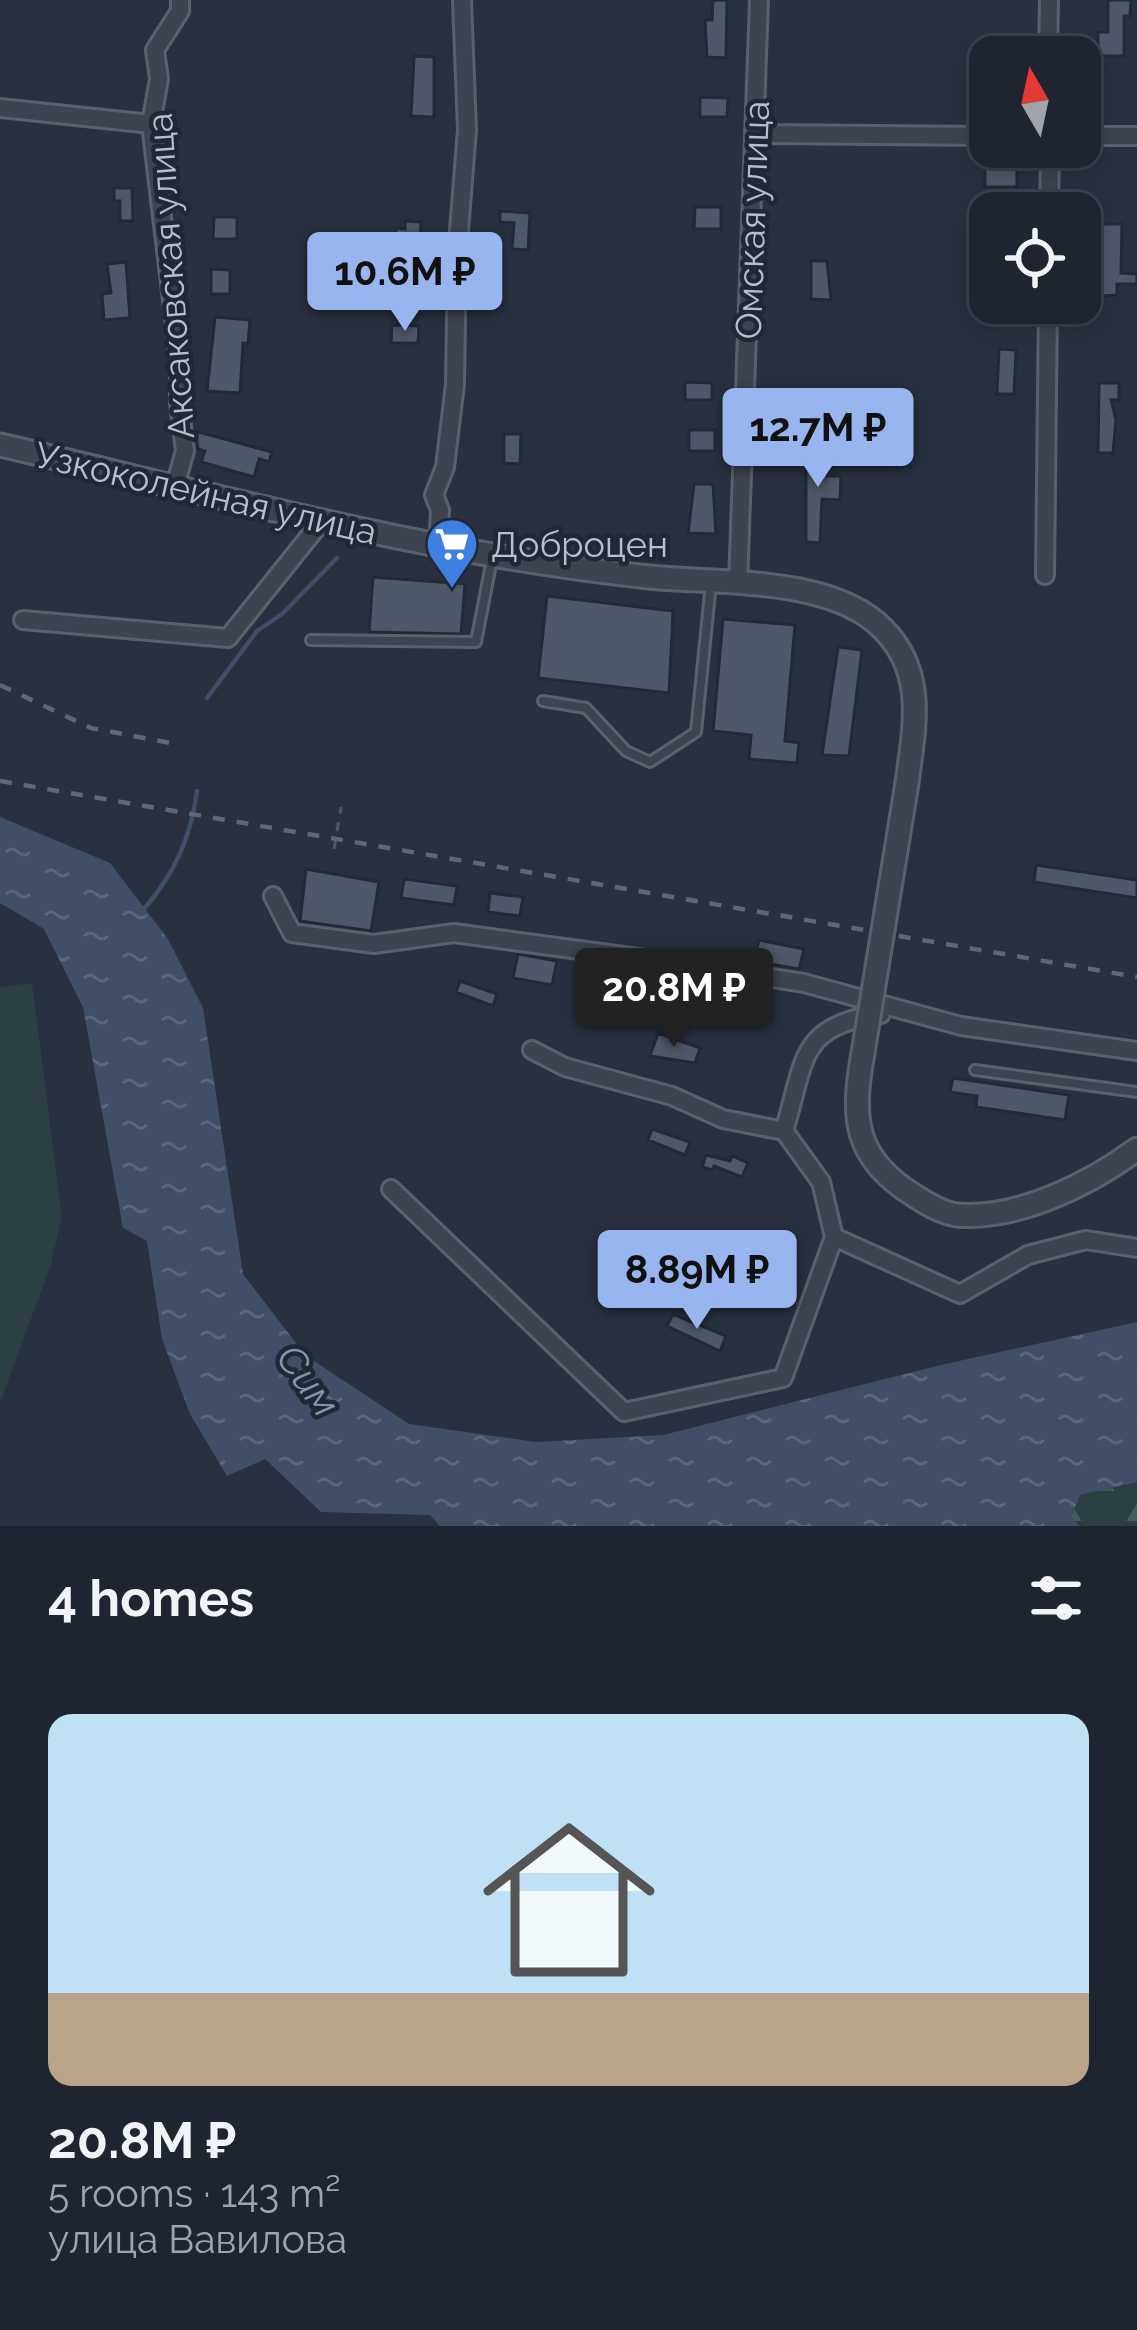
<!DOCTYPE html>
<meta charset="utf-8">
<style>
body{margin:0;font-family:Raleway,sans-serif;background:#272d38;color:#f1f3f6;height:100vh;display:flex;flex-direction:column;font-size:45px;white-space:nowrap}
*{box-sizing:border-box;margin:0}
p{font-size:39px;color:#a1a5ab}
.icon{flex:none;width:66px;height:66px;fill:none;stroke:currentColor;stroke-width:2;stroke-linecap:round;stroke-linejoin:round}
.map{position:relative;height:1526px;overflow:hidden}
.side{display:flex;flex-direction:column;background:#1f2530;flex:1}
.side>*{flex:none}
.needle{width:78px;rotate:351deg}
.controls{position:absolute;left:969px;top:36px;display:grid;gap:24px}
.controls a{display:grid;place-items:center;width:132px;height:132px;border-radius:24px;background:#1f2530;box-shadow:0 6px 18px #0003,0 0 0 3px #3c424c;font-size:60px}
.price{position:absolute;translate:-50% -102px;padding:0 27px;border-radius:12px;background:#98b5f0;color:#111;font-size:39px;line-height:78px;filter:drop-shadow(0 3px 6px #0008)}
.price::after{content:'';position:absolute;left:50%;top:72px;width:36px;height:27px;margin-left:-18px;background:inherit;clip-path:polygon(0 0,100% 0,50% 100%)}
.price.current{background:#222;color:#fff}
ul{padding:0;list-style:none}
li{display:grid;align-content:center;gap:24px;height:636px;padding:0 48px}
li span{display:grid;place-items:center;height:372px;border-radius:24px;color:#555}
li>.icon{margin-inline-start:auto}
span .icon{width:216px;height:216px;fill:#fffc;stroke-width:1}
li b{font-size:51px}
h2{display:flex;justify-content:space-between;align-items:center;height:144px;padding:0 48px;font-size:51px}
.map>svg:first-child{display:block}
.forest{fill:url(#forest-firs)}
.garden{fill:#2c3f42}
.water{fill:url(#water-ripples)}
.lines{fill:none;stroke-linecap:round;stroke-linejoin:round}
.stream{stroke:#404e68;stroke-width:4.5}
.building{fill:#4f5869;stroke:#232a37;stroke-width:3}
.service-casing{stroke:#5a616d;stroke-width:14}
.minor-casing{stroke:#5a616d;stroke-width:22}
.tertiary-casing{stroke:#5a616d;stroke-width:27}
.path{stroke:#4b5c60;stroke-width:3;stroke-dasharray:9 9;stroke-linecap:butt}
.service{stroke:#3d4450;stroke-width:8}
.minor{stroke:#3d4450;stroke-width:16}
.tertiary{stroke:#3d4450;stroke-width:21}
.rail{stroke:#5f6777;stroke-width:4.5;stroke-dasharray:12 12;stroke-linecap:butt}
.tertiary-bridge-casing{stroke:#5a616d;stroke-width:27;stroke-linecap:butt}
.tertiary-bridge{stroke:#3d4450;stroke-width:21}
.labels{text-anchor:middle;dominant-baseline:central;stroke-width:9;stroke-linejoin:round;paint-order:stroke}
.street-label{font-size:36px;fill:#b9bfca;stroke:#212835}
.poi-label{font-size:36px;fill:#b9bfca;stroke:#212835;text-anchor:start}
.water-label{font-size:39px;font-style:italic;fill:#8494af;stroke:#212835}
</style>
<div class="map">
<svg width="1137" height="1526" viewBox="0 0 1137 1526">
<defs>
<pattern id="forest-firs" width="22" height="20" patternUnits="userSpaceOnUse" patternTransform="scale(3)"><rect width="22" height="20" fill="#2c3f42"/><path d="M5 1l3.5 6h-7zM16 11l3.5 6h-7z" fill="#48595c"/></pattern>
<pattern id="water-ripples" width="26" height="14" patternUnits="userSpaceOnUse" patternTransform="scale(3)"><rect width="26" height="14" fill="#404e68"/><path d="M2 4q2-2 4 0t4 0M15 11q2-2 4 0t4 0" fill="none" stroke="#5a667c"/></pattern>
</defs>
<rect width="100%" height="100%" fill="#293140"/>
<path class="forest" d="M1137,1482V1526H1079L1071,1517L1080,1495Z"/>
<path class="garden" d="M32,983L62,1218L50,1267L0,1403V987Z"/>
<path class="water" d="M0,817L110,863L168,939L203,1008L243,1274L305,1355L409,1424L536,1442L663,1435L941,1365L1137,1322V1482L1080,1495L1071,1517L1079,1526H440L430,1515L321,1512L265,1459L227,1476L190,1414L162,1339L147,1241L123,1228L83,1007L44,929L0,903Z"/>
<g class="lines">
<path class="stream" d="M207,698L257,631L282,614L337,558
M144,909C175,873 191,837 197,791"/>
</g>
<path class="building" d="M713,0H727L726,58L707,57L705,20H712Z
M1108,0H1131L1130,16H1124V56H1098V32H1108Z
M414,56L434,57V117L411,116Z
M700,97L728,98L727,117H700Z
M985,163L1017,164V187H985Z
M114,188H132L133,221H120V201H114Z
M695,207H721V229H694Z
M500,211L530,213L528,250L512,249L514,223L500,222Z
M214,217H237V239H213Z
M405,221L421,222L420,244L395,242L396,228L405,229Z
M1100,224H1122L1121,273L1137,274V284H1117V295L1099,296Z
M811,261H827L831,300L811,299Z
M126,262L130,318L104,320L102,294L111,293L107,264Z
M211,269L230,270V294H211Z
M215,317L250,320L248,344L243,343L240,393L207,391Z
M392,325L419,326L418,343H391Z
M999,349L1016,350L1014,394H997Z
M685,382L712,383V400H685Z
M1099,383H1119V400H1111L1116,420L1113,453H1098Z
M689,430H715V451H689Z
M195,431L272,452L269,462L259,459L254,477L201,462L205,451L198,449Z
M504,434H521L520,464L504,463Z
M806,446L828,447L827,476H841L840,500L822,499L820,543L806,542Z
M694,484H713L716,534L688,533Z
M373,577L465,584L461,634L369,632Z
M547,596L673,611L669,693L538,678Z
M723,619L795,625L785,741L799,743L797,763L749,759L751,735L713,731Z
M838,647L862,650L849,756L822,755Z
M1036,865L1137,880V898L1034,882Z
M306,869L379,882L371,931L300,921Z
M404,879L457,886L454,905L401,898Z
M490,893L523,897L520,916L488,912Z
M759,940L804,949L799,969L754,961Z
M518,954L557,961L552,985L513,978Z
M460,981L497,994L493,1006L456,992Z
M727,998L757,1002L755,1020L724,1015Z
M658,1033L700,1048L695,1063L650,1056Z
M953,1078L1069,1095L1065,1120L976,1107L977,1096L950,1092Z
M652,1129L690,1142L685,1155L648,1140Z
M706,1155L730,1161L732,1156L748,1163L742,1177L714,1166L713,1170L702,1167Z
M673,1314L726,1336L720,1351L667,1326Z"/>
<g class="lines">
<g class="service-casing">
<path id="service" d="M311,640L476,642L492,559
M543,701L586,708L626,751L650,762L696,732L711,583
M975,1070L1137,1092"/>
</g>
<g class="minor-casing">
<path id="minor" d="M1048,57L1049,0
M0,108L151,124
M756,134L990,136
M1080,136H1137
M1049,213L1050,147
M175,486L185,451L179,403V359L151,124L159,79L155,50L180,11V0
M438,547L440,510L434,495L445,467L455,384L457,255L467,130L462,0
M1045,575L1048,303
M738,584L759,0
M23,620L228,638L321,522
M273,896L292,933L374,944L454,933L683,964L804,983L961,1026L1137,1051
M532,1050L565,1067L672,1096L723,1119L784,1131
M391,1189L624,1412L783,1378L834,1237
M834,1237L960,1294L1028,1255L1086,1240L1137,1248
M834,1237L821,1182L784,1131C806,1060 797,1026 881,1014"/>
</g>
<g class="tertiary-casing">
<path id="tertiary" d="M0,445C216,495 428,554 649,577C719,584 831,576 883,629C927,673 914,728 907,783
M863,1053C851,1118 854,1159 915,1196C927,1204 943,1213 957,1215C1018,1220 1090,1184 1137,1149"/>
</g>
<path class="path" d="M334,849L341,807"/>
<use href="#service" class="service"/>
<use href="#minor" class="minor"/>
<use href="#tertiary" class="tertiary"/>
<path class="rail" d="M0,685L91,728L176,744
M0,781L1137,977"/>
<g class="tertiary-bridge-casing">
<path id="tertiary-bridge" d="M863,1053L907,783"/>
</g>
<use href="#tertiary-bridge" class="tertiary-bridge"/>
</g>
<defs>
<g id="supermarket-pin" transform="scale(2.7)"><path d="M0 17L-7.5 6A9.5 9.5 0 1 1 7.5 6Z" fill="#3f7fe0" stroke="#212835"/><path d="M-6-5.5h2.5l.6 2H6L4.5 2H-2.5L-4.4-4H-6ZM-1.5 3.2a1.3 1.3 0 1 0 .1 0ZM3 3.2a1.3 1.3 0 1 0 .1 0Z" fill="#fff"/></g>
</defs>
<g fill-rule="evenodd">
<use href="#supermarket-pin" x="452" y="544"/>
</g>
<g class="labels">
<g class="street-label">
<text transform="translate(752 220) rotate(-88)">Омская улица</text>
<text transform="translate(170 276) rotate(-94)">Аксаковская улица</text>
<text transform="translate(206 493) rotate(13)">Узкоколейная улица</text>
</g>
<g class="poi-label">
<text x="491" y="544">Доброцен</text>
</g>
<g class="water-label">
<text transform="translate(308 1380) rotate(54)">Сим</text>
</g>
</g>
</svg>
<div class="controls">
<a><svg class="needle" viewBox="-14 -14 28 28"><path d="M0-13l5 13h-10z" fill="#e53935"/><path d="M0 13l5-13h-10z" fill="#a1a5ab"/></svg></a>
<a><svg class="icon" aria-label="locate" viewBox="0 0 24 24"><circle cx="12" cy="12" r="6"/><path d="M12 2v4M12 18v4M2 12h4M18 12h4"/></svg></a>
</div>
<b class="price" style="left:405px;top:334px">10.6M ₽</b>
<b class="price" style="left:818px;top:490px">12.7M ₽</b>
<b class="price current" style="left:674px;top:1050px">20.8M ₽</b>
<b class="price" style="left:697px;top:1332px">8.89M ₽</b>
</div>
<section class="side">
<h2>4 homes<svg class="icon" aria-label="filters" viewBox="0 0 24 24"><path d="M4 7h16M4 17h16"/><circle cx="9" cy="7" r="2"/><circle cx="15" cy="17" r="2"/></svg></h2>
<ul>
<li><span style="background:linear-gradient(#bfe0f5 75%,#b9a48a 0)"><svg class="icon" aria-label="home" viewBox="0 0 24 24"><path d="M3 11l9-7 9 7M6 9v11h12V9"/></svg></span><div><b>20.8M ₽</b><p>5 rooms · 143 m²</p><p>улица Вавилова</p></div></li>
</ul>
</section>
